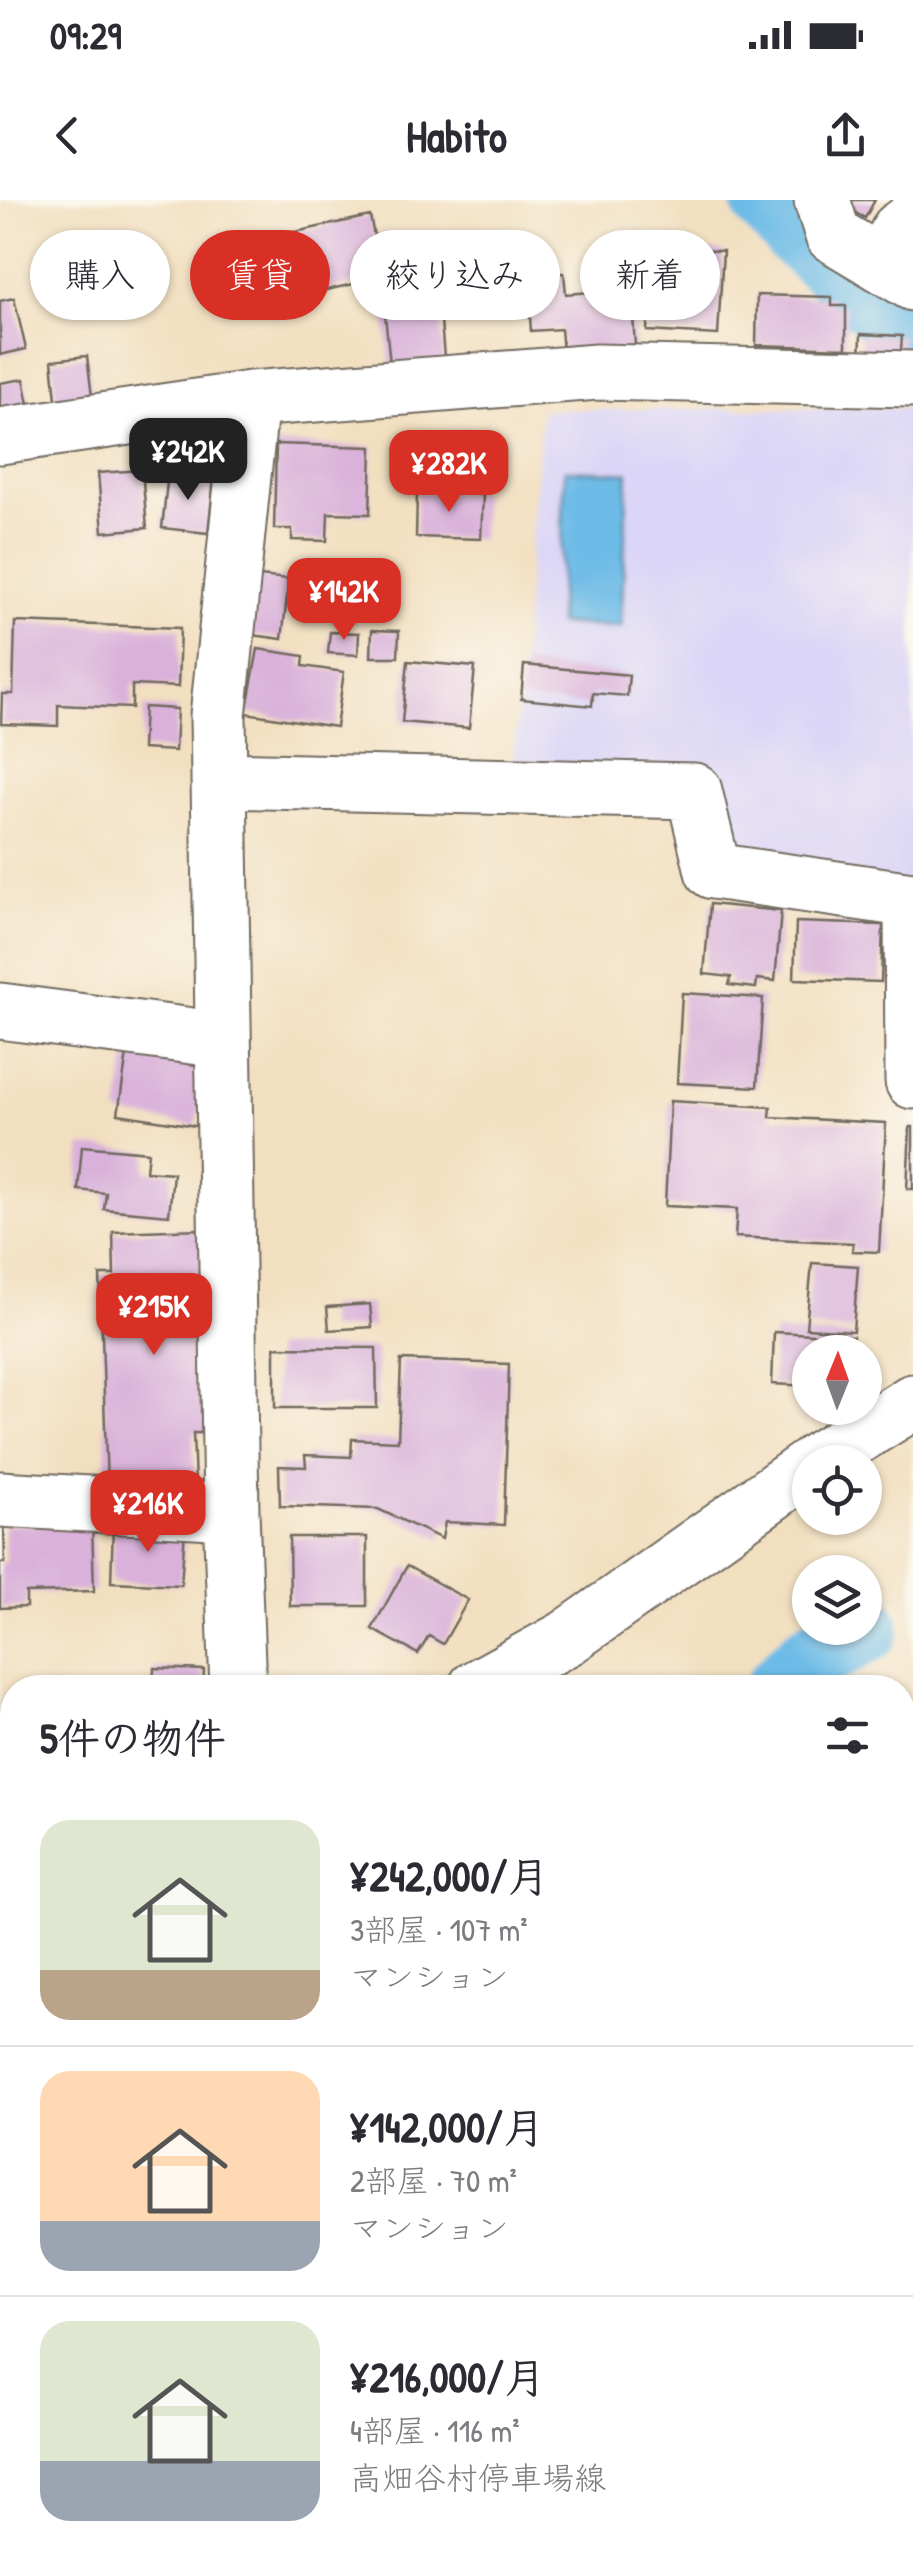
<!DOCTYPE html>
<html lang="ja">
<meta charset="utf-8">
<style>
body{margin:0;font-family:"Patrick Hand","Klee One",sans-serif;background:#f2f2f3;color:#2b2b33;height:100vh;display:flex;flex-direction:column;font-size:38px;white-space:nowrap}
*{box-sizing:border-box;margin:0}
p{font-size:32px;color:#7c7c81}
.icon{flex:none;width:55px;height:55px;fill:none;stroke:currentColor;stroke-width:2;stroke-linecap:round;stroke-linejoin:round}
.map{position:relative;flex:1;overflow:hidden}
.sheet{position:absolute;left:0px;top:1475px;width:915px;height:890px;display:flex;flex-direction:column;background:#fff;border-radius:40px 40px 0 0;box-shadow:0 2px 8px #0004}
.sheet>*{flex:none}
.banner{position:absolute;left:30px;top:30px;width:855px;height:90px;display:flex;gap:20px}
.needle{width:65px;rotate:1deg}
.controls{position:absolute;left:792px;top:1135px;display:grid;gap:20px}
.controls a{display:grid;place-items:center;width:90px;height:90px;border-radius:50%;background:#fff;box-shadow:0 2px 8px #0004;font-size:50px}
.price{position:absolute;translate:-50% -85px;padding:0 22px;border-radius:20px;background:#d93025;color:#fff;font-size:32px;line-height:65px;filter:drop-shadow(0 2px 5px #0008)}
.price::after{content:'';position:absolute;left:50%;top:60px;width:30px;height:22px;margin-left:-15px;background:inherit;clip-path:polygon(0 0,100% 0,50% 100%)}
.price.current{background:#222;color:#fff}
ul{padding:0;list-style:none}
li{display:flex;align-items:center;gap:30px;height:250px;padding:0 40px}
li+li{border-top:2px solid #e1e1e2}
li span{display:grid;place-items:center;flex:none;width:280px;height:200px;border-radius:30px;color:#555}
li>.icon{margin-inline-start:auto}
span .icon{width:120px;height:120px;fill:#fffc;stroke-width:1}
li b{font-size:42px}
h2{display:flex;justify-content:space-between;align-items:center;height:120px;padding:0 40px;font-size:42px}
.chip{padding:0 35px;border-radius:45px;background:#fff;box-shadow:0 2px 8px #0004;font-size:35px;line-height:90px}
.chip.current{background:#d93025;color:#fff}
.status{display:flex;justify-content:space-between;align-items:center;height:70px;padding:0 50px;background:#fff;direction:ltr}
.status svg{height:28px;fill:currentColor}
header{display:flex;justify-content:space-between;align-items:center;height:130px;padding:0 40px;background:#fff;font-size:45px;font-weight:800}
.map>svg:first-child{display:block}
.built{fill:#dbd6f7}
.forest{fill:#77ae6c;stroke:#516c4c;stroke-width:2.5}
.water{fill:#6dbbe7;stroke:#4c7389;stroke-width:2.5}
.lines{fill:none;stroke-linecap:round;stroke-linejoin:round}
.river{stroke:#6dbbe7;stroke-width:72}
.building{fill:#d9b1da}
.minor-casing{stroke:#716a5f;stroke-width:59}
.major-casing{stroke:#716a5f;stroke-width:59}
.path{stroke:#716a5f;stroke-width:6;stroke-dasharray:8 8;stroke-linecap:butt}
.minor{stroke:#fff;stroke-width:55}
.major{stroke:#fff;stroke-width:55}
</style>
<div class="status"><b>09:29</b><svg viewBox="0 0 49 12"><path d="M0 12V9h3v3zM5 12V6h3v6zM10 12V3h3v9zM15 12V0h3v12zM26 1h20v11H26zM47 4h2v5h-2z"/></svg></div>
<header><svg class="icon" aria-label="back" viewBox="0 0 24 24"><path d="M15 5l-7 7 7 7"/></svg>Habito<svg class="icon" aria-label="share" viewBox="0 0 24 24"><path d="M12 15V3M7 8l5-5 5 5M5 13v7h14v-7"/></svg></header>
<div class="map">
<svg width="913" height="2365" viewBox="0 0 913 2365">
<rect width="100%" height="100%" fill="#fbf7ec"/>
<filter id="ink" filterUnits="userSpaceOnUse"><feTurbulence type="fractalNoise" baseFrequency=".01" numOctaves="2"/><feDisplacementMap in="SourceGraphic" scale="20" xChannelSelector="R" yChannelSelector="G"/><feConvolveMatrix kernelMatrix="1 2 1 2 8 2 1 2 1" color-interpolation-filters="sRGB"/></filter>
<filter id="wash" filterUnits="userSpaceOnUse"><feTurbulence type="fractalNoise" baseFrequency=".0048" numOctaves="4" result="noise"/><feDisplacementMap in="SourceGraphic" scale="40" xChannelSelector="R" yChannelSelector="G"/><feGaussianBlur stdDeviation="2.25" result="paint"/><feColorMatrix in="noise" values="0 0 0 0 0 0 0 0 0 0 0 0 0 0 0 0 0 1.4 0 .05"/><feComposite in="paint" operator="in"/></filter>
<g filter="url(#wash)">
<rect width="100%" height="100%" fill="#f2dfc0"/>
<path class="built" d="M913,208V692L731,655L709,575L513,563L542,210Z"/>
<path class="forest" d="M903,1928L913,1930V2365H0V2016L12,2013V2352H902Z"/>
<path class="water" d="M565,270L628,273L621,427L558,424Z"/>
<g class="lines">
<path class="river" d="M767,0L799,35L884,110L913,115
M781,1488L811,1458L864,1428
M0,1973L12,1969"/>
</g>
<g id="blocks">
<path class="building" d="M832,0H875L865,18Z
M370,16L374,36L392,33L403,82L369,89L367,81L267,103L253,41Z
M690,50L723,51L718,135L647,131L650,61L689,63Z
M564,73L566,94L631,89L636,159L564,164L561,129L531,131L527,76Z
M507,77L511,101L489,104L486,79Z
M757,95L832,97V106H846V148L756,145Z
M14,98L26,149L0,155V101Z
M440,109L445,169L391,174L385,114Z
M861,134L902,136L900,163L860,161Z
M87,156L93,205L57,209L52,160Z
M24,179L31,214L0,219V183Z
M276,244L372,247L370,314L328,313L327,341L292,340V329H274Z
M142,270L147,328L103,332L98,273Z
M168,273L214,278L208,333L162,328Z
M417,292L483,294L481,339L416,337Z
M259,376L289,379L282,439L252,435Z
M15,422L180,428L178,487L132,485V508L58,505V526L1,524L2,494H13Z
M372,430L399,431L398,457H371Z
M330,432L359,433L358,455L328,453Z
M258,449L304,456L303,466L344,472L336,527L246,513Z
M408,461L475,467L469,528L402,522Z
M524,465L629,475L627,496L593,493L592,506L521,499Z
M144,507L177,509L175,551L142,549Z
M710,704L781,711L775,781L757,779L756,788L729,785L731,777L704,774Z
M796,722L883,725L881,782L794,779Z
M682,793L763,798L757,887L677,883Z
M128,847L207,859L196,926L118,914Z
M670,901L771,907L770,917L886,923L879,1052L852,1051L853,1043L735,1037L737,1009L665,1006Z
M910,927H913V989H907Z
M82,946L148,952L146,971L173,973L169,1015L104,1009L106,993L78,990Z
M201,1029L209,1233H193L195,1284L107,1287L100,1075H114L113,1032Z
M812,1063L858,1066L853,1131L806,1128Z
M370,1104L372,1127L329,1130L327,1107Z
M774,1132L853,1136L852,1152H810V1186L772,1184Z
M275,1147L376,1148L377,1208H275Z
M401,1160L509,1164L504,1325L445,1322L442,1339L378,1309L280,1306L279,1266L306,1267L305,1255L351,1257L352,1239L398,1241Z
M92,1323L94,1391L26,1393V1407L0,1408V1363H5L4,1325Z
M113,1326L185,1329L181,1385L111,1382Z
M289,1337H367V1406H290Z
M407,1366L468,1400L443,1444L429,1436L418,1454L372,1429Z
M154,1468L204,1470L203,1488H153Z
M12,1824V1849L0,1853V1828Z"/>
</g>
</g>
<g filter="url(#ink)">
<use href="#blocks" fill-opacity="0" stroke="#716a5f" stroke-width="2.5"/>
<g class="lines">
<g class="minor-casing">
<path id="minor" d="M822,0L833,35L913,83
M882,64L899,30L913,20
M0,236L251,199L597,172L913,179
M219,580L694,591L713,671L912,700L913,881
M0,811L223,840
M0,1299L231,1312
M238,1488L231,1312L218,516L251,199"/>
</g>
<g class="major-casing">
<path id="major" d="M815,1262L913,1202
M476,1488L567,1438L810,1266
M0,1606L12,1605"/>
</g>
<path class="path" d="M250,2365L253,2352"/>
<use href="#minor" class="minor"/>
<use href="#major" class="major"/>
</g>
</g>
</svg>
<div class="controls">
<a><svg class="needle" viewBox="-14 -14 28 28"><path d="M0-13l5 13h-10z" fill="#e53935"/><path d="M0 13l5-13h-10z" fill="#7c7c81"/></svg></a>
<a><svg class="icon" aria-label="locate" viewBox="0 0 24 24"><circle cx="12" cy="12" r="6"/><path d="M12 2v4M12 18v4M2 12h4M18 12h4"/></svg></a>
<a><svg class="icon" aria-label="layers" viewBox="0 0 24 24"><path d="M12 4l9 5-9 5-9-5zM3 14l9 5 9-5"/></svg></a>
</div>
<b class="price current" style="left:188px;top:303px">¥242K</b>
<b class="price" style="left:449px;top:315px">¥282K</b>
<b class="price" style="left:344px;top:443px">¥142K</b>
<b class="price" style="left:154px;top:1158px">¥215K</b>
<b class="price" style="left:148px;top:1355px">¥216K</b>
<div class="banner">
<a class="chip">購入</a>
<a class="chip current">賃貸</a>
<a class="chip">絞り込み</a>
<a class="chip">新着</a>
</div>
<section class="sheet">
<h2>5件の物件<svg class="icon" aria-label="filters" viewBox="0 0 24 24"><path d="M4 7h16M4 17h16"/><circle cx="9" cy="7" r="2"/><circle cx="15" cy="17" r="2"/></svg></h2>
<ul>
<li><span style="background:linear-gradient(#dfe7d0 75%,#b9a48a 0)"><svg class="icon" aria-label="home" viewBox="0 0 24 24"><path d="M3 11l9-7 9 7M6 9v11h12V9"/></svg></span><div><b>¥242,000/月</b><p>3部屋 · 107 m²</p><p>マンション</p></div></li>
<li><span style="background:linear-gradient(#ffd9b3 75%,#9aa5b1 0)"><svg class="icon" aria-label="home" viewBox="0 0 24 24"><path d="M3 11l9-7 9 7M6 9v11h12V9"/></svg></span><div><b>¥142,000/月</b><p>2部屋 · 70 m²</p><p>マンション</p></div></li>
<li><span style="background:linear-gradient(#dfe7d0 70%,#9aa5b1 0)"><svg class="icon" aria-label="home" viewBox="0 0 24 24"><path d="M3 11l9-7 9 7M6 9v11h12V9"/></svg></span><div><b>¥216,000/月</b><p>4部屋 · 116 m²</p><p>高畑谷村停車場線</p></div></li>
</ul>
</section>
</div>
